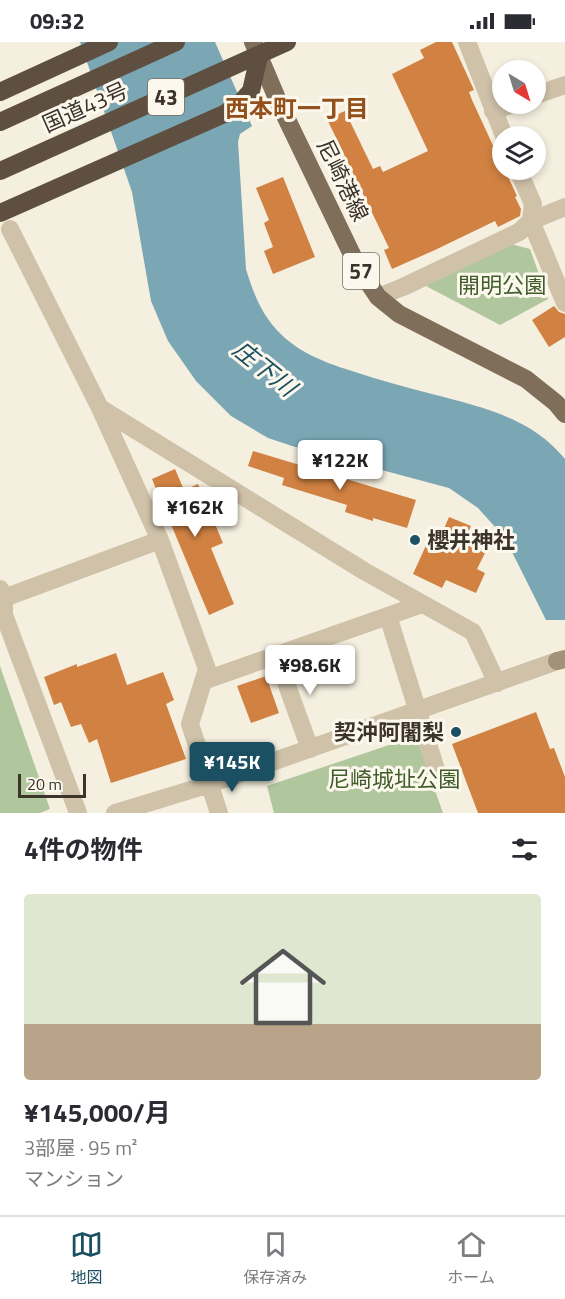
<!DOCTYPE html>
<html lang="ja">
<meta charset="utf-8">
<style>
body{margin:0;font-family:"Titillium Web","Noto Sans JP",sans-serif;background:#f2f2f3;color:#2b2b33;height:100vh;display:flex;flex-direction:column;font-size:22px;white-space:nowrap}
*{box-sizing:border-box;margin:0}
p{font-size:20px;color:#7c7c81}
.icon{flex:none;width:33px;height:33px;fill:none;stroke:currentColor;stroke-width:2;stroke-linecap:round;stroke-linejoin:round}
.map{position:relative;height:771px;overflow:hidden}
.details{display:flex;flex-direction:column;background:#fff;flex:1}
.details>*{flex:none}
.needle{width:39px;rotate:142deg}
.fabs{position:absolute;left:492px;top:18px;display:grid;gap:12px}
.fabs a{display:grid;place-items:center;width:54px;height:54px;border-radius:50%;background:#fff;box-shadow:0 3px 9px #0003;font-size:30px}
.scale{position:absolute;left:18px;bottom:15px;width:68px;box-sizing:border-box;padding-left:6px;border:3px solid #3c332a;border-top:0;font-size:16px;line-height:21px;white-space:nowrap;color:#3c332a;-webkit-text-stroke:4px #fcf8ed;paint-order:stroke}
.price{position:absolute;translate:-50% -51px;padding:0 14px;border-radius:6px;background:#fff;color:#222;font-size:20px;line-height:39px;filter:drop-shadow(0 2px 3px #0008)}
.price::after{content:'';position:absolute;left:50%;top:36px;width:18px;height:14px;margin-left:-9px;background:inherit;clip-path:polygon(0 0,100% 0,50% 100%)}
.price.on{background:#1b4f62;color:#fff}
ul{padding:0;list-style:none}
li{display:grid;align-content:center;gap:12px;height:318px;padding:0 24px}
li span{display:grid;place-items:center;height:186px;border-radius:6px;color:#555}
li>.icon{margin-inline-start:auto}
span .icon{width:108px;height:108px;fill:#fffc;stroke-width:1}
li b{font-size:26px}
h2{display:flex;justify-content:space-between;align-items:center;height:72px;padding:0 24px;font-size:26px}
.status{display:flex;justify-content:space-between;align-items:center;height:42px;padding:0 30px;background:#fff;direction:ltr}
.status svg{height:16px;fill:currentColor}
.menu{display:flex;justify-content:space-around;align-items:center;height:84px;border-top:2px solid #e1e1e2;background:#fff;font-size:16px;color:#7c7c81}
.menu a{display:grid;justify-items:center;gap:3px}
.menu .on{color:#1b4f62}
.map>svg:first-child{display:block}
.green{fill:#b0c69d}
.water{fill:#7ba7b5}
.pier{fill:#f5efdf}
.building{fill:#d18242}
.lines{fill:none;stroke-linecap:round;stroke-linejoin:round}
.street{stroke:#cfc2a9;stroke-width:18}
.secondary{stroke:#a3927a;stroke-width:18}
.primary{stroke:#7f6e5a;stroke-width:18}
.highway{stroke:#5e4f40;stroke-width:18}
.poi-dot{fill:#1b4f62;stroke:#fcf8ed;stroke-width:2}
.labels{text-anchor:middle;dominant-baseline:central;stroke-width:6;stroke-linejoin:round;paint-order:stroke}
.shield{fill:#fcf8ed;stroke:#766e64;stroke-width:1.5}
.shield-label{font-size:21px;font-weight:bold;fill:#3c332a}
.street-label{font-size:22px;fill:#3c332a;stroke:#fcf8ed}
.park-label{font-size:22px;fill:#405d2b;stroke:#fcf8ed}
.poi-label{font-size:22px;font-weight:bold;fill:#3c332a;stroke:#fcf8ed;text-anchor:start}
.neighbourhood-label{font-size:24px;font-weight:bold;fill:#93501b;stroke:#fcf8ed}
.water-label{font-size:24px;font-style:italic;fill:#1b4f62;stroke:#fcf8ed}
</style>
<div class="status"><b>09:32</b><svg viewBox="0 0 49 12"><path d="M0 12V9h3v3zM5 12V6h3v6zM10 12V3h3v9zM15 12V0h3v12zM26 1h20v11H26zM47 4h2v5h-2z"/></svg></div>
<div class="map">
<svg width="565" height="771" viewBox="0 0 565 771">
<rect width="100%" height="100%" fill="#f5efdf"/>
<path class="green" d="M511,202L530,207L548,257L500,283L424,243Z
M0,624L50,767L40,771H0Z
M416,694L443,771H274L267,744Z"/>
<path class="water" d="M80,0H215L252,84L240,92L238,100L246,227C251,244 258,263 268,277C289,307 320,319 352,329C379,338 405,345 432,352C481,365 531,375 565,417V616L505,496L478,466L449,446L292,404L268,396L231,374L196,339L168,299L151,259L132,150Z"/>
<path class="pier" d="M543,578H565V619L562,617Z"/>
<path class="building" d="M436,0H452L474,48L469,50L472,58L502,123V128H505L517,154L515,155L521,167L520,174L498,185L495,179L435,208L392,227L384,208L389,206L327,77L345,69L373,127L380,124L383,130L428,109L392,32L424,16L420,8Z
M283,135L315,215L273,232L264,209L273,205L264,181L269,178L256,146Z
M554,264L559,270L565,272V295L549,305L532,278Z
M253,409L416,458L407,486L373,476V479L345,470L347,463L282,443L284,436L248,424Z
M175,427L184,448L198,442L223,501L211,506L234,562L209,573L152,437Z
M449,475L471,484L463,501L485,511L477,527L485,531L476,551L446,538L442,546L413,532L428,499L437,503Z
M116,611L127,643L163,630L174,658L166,662L186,717L111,741L97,697L89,701L81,682L71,685L61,660L54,663L44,635L77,622V625Z
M266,634L279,671L251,681L237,644Z
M536,670L550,707L554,706L565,735V771H478L452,702Z"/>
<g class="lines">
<path class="street" d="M467,0L504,94
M536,53L565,43
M493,69L513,62
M518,128L533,162L531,179L565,261
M10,187L100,366L160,498L207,627L190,682L219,771
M378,255L403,245L519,190L531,179L565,165
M100,366L364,529L473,590L497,641
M0,547L4,556V573L78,771
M4,556L160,498
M388,574L439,737
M276,613L310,707
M203,639L422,562
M115,771L210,742L557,619"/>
<path class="secondary" d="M557,619L565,617"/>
<path class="primary" d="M253,0L279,61L358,225L378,255L399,272L526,337L556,361L565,372"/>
<path class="highway" d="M0,50L109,0
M0,80L176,0
M0,129L287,0
M0,171L224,72L239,62L251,49L259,14"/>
</g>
<g class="poi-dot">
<circle cx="415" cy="498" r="6"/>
<circle cx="456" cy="690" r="6"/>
</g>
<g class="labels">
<g class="shield">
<rect x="148" y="37" width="36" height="36" rx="4.5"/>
<rect x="343" y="211" width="36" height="36" rx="4.5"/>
</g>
<g class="shield-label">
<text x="166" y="55">43</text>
<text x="361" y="229">57</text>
</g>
<g class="street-label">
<text transform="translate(85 65) rotate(-24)">国道43号</text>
<text transform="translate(343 138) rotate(64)">尼崎港線</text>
</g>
<g class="park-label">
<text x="502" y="243">開明公園</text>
<text x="394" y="737">尼崎城址公園</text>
</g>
<g class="poi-label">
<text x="427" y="498">櫻井神社</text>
<text x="444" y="690" text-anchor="end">契沖阿闍梨</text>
</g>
<g class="neighbourhood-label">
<text x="297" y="66">西本町一丁目</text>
</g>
<g class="water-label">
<text transform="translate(265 326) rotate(39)">庄下川</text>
</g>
</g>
</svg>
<div class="fabs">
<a><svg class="needle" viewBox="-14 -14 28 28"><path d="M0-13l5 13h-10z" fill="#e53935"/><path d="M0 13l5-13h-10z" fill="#7c7c81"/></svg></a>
<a><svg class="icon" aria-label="layers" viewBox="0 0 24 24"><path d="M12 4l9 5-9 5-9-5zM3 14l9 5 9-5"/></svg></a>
</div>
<div class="scale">20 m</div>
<b class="price" style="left:340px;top:449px">¥122K</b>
<b class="price" style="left:195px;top:496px">¥162K</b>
<b class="price" style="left:310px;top:654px">¥98.6K</b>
<b class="price on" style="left:232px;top:751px">¥145K</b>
</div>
<section class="details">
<h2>4件の物件<svg class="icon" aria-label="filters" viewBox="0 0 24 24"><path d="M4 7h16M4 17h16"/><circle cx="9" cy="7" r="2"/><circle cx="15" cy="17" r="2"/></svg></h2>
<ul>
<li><span style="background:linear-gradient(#dfe7d0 70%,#b9a48a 0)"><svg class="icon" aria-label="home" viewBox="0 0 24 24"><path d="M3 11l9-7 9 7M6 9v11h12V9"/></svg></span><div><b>¥145,000/月</b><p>3部屋 · 95 m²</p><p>マンション</p></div></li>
</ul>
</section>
<nav class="menu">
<a class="on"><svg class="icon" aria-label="map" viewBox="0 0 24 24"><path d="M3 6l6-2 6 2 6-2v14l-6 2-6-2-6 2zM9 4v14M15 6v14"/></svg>地図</a>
<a><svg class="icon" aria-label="saved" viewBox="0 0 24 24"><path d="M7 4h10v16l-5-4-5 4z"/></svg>保存済み</a>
<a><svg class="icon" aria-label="home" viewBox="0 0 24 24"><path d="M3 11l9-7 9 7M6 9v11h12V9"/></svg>ホーム</a>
</nav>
